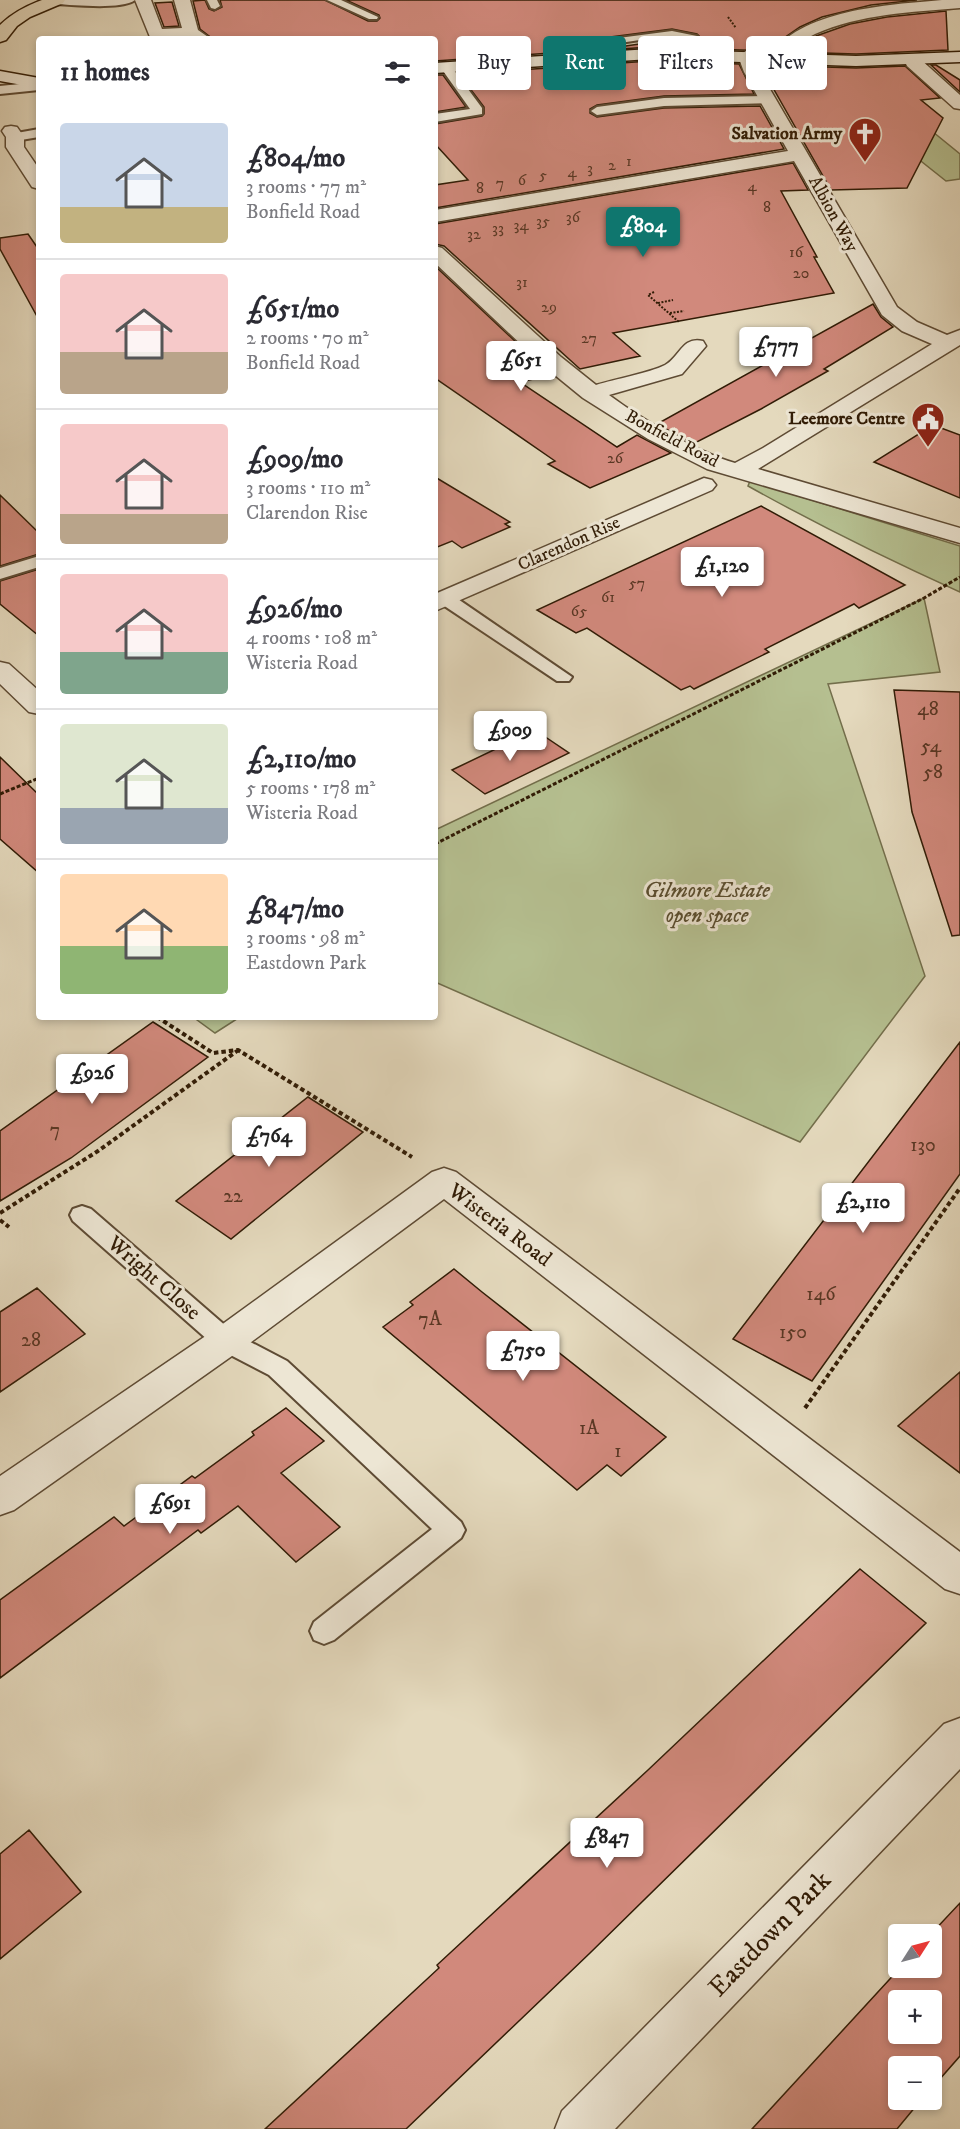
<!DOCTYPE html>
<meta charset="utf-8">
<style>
body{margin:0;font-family:"IM FELL DW Pica",serif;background:#f2f2f3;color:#2b2b33;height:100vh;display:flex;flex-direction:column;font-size:22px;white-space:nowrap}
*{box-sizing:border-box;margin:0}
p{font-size:20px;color:#7c7c81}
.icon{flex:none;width:33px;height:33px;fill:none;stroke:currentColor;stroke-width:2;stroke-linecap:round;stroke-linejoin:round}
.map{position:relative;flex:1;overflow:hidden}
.sheet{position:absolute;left:36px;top:36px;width:402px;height:984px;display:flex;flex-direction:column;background:#fff;border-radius:6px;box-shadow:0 3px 9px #0003}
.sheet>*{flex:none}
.hud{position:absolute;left:456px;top:36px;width:414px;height:54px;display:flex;gap:12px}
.needle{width:39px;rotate:54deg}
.buttons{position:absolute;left:888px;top:1924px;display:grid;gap:12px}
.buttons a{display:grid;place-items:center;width:54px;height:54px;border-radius:6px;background:#fff;box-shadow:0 3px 9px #0003;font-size:30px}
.price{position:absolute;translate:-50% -51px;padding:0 14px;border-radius:6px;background:#fff;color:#222;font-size:20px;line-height:39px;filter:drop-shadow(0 2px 3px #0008)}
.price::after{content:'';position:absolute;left:50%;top:36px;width:18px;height:14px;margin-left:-9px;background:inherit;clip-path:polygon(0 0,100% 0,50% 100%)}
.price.on{background:#0f766e;color:#fff}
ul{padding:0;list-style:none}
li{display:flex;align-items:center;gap:18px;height:150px;padding:0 24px}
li+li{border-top:2px solid #e1e1e2}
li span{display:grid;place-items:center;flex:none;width:168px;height:120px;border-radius:6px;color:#555}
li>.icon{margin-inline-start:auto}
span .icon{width:72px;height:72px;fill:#fffc;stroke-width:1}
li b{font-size:26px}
h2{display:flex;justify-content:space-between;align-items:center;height:72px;padding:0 24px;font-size:26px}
.chip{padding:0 21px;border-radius:6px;background:#fff;box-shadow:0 3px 9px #0003;font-size:21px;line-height:54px}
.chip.on{background:#0f766e;color:#fff}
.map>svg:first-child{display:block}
.green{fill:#b5bf90;stroke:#736e4b;stroke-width:1.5}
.building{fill:#d1897c;stroke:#311c06;stroke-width:1.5;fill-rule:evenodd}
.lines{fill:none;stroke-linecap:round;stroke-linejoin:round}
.lane-casing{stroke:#5e4b34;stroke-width:4}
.street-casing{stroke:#5e4b34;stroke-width:3}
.secondary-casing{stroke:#311c06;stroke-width:3}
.highway-casing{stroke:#311c06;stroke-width:3}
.path-far2{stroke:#311c06;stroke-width:2;stroke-dasharray:2 1.5;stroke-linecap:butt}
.path-far1{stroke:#311c06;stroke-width:3;stroke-dasharray:4 2;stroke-linecap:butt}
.path{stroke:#311c06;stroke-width:4;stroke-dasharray:4.5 3;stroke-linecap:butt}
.lane{fill:#ede6d4;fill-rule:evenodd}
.street{fill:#ede6d4;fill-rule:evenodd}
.secondary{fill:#ede6d4;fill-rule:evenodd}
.highway{fill:#e4d9bd;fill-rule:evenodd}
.labels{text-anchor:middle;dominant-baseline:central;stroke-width:6;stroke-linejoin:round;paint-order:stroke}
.far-number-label{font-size:16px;fill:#593724}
.far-poi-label{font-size:18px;font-weight:bold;fill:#311c06;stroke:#ede6d4;text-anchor:end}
.far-street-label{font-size:18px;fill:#311c06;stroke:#ede6d4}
.number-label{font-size:20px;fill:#593724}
.park-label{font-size:22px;font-style:italic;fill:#594d2f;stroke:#ede6d4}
.street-label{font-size:22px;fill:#311c06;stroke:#ede6d4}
.near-street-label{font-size:27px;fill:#311c06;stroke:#ede6d4}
</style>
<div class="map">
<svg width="960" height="2129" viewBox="0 0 960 2129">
<rect width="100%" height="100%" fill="#e4d9bd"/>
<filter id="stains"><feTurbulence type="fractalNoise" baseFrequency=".00333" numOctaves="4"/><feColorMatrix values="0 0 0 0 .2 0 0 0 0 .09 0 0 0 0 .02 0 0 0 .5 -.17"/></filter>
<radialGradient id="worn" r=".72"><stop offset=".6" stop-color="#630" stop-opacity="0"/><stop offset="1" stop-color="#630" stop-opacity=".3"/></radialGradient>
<path class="green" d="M906,110L960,154V179L946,181L863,115Z
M750,481L960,546V592C887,559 818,525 748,486Z
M924,598L940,672L828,684L925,976L800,1142L435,982V830Z
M193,1017H240L215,1033Z"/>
<path class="building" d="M205,0L209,9L214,11L222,7L220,0H325L368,21H377L380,18L379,15L346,0H917L871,5L822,17L800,27L781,40L771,51L712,49L697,34L672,29L587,40L555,48L551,53L435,61V39H213L200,29L193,1Z
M172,2L179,26L164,27L155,3Z
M946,11L948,50L856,54L792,52L816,36L850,24L887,17Z
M674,39L686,41L694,48L650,47L591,51Z
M650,61L739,64L754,94L664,96L597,105L590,109V113L597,117L664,108L760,106L784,149L435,208V185L468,180L435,144V124L482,116L484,114V107L459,74Z
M760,65L856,68L905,66L940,98L921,100L943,118L907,188L831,190Z
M931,65H936L960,80V92Z
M435,75H443L466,107L435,112Z
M793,163L808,190L781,191L817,257H814L834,293L613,333L640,356L580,369L444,246L435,244V224Z
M28,234L39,250V320L0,249V238Z
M435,266L551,375L520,382L617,447L637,435L671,453L590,488L548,464L555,461L435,378Z
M873,304L881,317L893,327L824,369L828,371L761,409L693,444L657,424Z
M933,425L960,435V498L874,462Z
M435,477L510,522L505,524L510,527L462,548L452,541L435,548Z
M0,495L39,533V554L0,566Z
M761,506L905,585L859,608L854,604L765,649L769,652L694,689L690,686L681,690L587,628L576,633L537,610Z
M39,569V636L0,604V581Z
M894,690L960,692V935L952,936L912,812Z
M535,730L569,753L485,794L452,770Z
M0,757L39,795V873L0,839Z
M153,1022L208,1057L71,1158L0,1201V1131Z
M960,1042V1174L812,1381L733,1339Z
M308,1097L363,1132L231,1239L176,1201Z
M454,1269L482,1292L666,1437L621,1476L607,1465L577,1490L383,1327L413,1305L410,1302Z
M37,1288L85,1334L0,1392V1312Z
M960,1372V1473L898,1426Z
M286,1408L324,1441L281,1473L340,1527L296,1562L238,1506L201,1533L198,1530L0,1678V1600L114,1517L124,1526L192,1476L195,1478L254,1435L252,1432Z
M860,1569L926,1623L590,1953L406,2129H265L439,1968L437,1965L648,1770Z
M29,1830L81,1892L0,1959V1854Z
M960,1903V2056L932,2088V2067H898V2100H921L897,2129H752L900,1968H932L930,1935ZM898,2001H932V2034H898Z"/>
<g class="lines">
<g class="lane-casing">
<path id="lane" d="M51,0H135C122,10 74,5 56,4L52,3Z
M207,0H217L220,6L215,9L211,8Z
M327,0H341L378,17L377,19H369Z
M672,31L697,36L714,55L712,57H704C699,51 693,41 684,38C666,33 585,49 564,54L559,61L555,62L549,59L556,50L588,42Z
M447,65L451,66L482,108V114L435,122V114L470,109L441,68Z
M39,82V90L0,94V86Z
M768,96L774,100L772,103L664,106L597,115L591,111L597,107L664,98Z
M39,129V137L15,141L9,137L11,134Z
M39,556V567L0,579V568Z
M446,594L452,595L572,677L569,681H557L440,603L437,599L440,595Z
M82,1206L91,1209L235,1334L287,1361L461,1522L465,1530L461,1538L334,1640L324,1644L314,1640L310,1631L314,1622L432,1529L269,1375L217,1348L73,1221L70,1215L73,1209Z"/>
</g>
<g class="street-casing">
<path id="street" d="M135,0H151L162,29L182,28L174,0H190L198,30L211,39L150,37Z
M942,0H960V8C912,12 860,14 815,34C809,37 801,41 795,45C788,51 785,61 775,63L767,58C801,9 887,5 942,0Z
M746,51L754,56L760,72L897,307L917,322L947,335L960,330V345L758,469L960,528V543L707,469L648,439L583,398L545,367L435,263V246L442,248L561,357L596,385C615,379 649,373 665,365C680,357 682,336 703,341L706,346L682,374L609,395C641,419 697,452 735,463L763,448L932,344L902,331L882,315L794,161L435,222V210L788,151L744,72L738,56Z
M913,57L919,58L960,95V109L954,108L907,66L905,62L907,58Z
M11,126L17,127L24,137V147L39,169V189L32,187L6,147V137L2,131L5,127Z
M704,478L712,480L716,485L712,490L435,611V594Z
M0,662L9,664L39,691V714L29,712L0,684Z
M444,1168L456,1172L960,1552V1594L945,1589L444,1199L239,1351L14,1510L0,1515V1476L213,1331L432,1172Z
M960,1718V1769L615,2129H555L562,2111L944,1724Z"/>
</g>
<g class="secondary-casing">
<path id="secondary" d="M650,49L856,56L960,52V62L856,66L650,59L435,73V63Z
M0,71L39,78V88L0,81Z"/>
</g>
<g class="highway-casing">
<path id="highway" d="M42,0H65L63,3L30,17L17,26L6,40L0,42V25C12,13 26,6 42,0Z"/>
</g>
<path class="path-far2" d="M728,17L736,28
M654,292L648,295L679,322
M658,303L673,300
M670,313L684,311"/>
<path class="path-far1" d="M0,794L39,778
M435,844L924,598L960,577"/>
<path class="path" d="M157,1017L213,1053L238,1050L412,1157
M0,1213L98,1151L237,1051
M0,1220L9,1227
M805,1408L960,1188"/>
<use href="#lane" class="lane"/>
<use href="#street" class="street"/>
<use href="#secondary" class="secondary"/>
<use href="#highway" class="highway"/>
</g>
<defs>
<g id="church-pin" transform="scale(1.725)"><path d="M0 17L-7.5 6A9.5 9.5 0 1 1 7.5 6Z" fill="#8f2418" stroke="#ede6d4"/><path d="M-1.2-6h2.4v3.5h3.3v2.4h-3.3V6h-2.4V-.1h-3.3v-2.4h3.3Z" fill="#fff"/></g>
<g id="civic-pin" transform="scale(1.725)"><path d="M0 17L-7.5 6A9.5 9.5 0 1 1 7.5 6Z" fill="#8f2418" stroke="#ede6d4"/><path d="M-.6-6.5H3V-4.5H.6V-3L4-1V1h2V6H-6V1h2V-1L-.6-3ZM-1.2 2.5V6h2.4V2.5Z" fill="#fff"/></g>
</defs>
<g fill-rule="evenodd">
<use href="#church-pin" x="865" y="134"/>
<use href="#civic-pin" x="928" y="419"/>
</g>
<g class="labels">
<g class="far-number-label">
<text x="629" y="161">1</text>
<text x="612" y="165">2</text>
<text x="590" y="168">3</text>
<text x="572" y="172">4</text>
<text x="543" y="175">5</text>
<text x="522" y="180">6</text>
<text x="500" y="183">7</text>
<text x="752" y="186">4</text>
<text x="480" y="188">8</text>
<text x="767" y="207">8</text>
<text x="573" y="217">36</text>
<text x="543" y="221">35</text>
<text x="521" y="225">34</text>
<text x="498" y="228">33</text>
<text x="474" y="234">32</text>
<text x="796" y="252">16</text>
<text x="801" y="273">20</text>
<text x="522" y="282">31</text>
<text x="549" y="307">29</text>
<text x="589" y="338">27</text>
<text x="615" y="458">26</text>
<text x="637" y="583">57</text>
<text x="608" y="597">61</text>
<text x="579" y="611">65</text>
</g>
<g class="far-poi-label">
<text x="842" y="134">Salvation Army</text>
<text x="905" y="419">Leemore Centre</text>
</g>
<g class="far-street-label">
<text transform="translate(833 214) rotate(61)">Albion Way</text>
<text transform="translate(672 439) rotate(28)">Bonfield Road</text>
<text transform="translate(569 544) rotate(-24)">Clarendon Rise</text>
</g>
<g class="number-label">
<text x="928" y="709">48</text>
<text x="931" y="746">54</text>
<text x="933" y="772">58</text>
<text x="55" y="1130">7</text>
<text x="923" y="1145">130</text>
<text x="233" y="1196">22</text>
<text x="821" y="1294">146</text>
<text x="430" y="1319">7A</text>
<text x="793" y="1332">150</text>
<text x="31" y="1340">28</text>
<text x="589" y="1428">1A</text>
<text x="618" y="1451">1</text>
</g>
<g class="park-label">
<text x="707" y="890">Gilmore Estate<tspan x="707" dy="25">open space</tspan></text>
</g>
<g class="street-label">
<text transform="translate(500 1225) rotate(37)">Wisteria Road</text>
<text transform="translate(154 1278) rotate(41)">Wright Close</text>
</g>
<g class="near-street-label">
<text transform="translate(770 1934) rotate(-46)">Eastdown Park</text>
</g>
</g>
<rect width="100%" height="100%" filter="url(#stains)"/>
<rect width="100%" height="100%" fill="url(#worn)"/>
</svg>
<div class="buttons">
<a><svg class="needle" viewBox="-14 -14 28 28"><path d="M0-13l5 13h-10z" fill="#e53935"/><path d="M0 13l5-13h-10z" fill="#7c7c81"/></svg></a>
<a>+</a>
<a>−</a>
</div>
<b class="price on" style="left:643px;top:258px">£804</b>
<b class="price" style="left:776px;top:378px">£777</b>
<b class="price" style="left:521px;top:392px">£651</b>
<b class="price" style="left:722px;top:598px">£1,120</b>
<b class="price" style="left:510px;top:762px">£909</b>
<b class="price" style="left:92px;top:1105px">£926</b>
<b class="price" style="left:269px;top:1168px">£764</b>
<b class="price" style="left:863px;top:1234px">£2,110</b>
<b class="price" style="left:523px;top:1382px">£750</b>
<b class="price" style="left:170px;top:1535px">£691</b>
<b class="price" style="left:607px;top:1869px">£847</b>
<div class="hud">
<a class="chip">Buy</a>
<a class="chip on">Rent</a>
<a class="chip">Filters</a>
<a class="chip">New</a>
</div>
<section class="sheet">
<h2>11 homes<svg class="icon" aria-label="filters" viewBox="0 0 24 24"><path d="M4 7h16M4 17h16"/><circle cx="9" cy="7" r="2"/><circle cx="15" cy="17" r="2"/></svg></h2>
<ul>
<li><span style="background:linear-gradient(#c9d6e8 70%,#c2b280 0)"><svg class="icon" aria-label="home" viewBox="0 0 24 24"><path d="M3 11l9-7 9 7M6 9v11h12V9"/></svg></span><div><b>£804/mo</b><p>3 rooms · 77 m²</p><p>Bonfield Road</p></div></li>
<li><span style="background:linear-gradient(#f6c9c9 65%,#b9a48a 0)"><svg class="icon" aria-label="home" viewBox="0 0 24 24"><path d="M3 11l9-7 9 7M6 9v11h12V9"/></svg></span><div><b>£651/mo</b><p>2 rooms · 70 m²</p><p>Bonfield Road</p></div></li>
<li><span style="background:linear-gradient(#f6c9c9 75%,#b9a48a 0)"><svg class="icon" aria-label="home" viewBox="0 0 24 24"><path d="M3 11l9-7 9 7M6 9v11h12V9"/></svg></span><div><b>£909/mo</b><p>3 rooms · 110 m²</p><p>Clarendon Rise</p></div></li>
<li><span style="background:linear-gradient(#f6c9c9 65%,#7fa58c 0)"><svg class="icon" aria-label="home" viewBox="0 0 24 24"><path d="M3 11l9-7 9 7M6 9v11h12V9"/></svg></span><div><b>£926/mo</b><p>4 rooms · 108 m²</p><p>Wisteria Road</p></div></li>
<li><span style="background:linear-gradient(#dfe7d0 70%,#9aa5b1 0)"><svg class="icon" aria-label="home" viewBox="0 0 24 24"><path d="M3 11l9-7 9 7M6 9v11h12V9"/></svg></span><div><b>£2,110/mo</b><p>5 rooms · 178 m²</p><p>Wisteria Road</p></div></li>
<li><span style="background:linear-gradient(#ffd9b3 60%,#8fb573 0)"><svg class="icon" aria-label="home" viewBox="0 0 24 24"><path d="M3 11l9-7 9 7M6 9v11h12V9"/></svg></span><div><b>£847/mo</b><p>3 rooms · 98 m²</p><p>Eastdown Park</p></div></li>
</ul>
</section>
</div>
